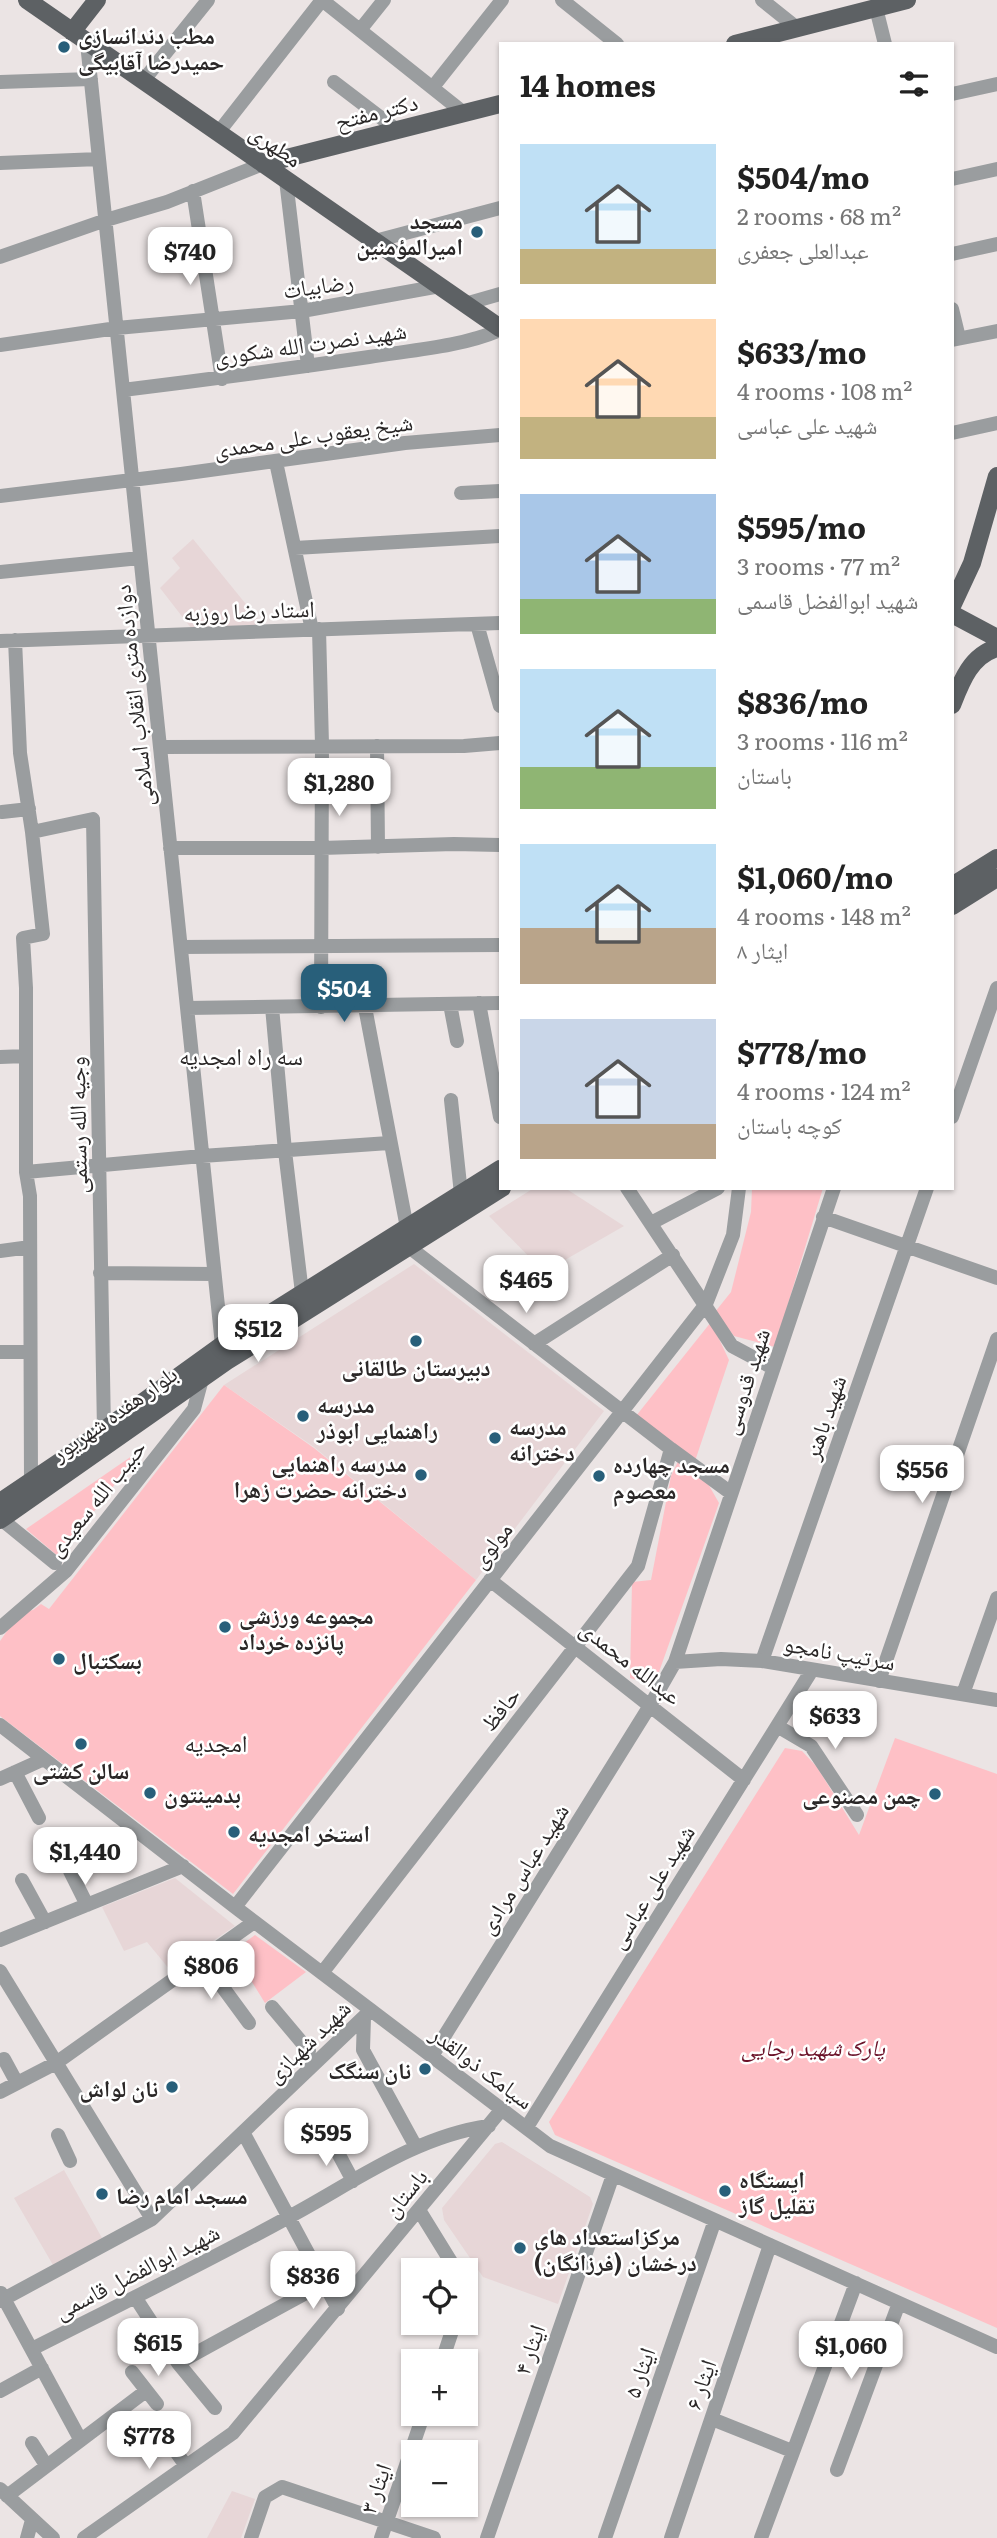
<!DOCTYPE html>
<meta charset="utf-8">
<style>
body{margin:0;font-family:Literata,"Noto Naskh Arabic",serif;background:#f2f2f2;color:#222;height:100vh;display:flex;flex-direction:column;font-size:26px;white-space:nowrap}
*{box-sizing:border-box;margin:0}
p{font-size:23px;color:#767676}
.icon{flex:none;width:38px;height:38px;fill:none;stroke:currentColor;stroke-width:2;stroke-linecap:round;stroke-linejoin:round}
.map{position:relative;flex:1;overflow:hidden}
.drawer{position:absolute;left:499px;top:42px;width:455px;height:1148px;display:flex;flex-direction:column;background:#fff;border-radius:0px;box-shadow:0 2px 5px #0004}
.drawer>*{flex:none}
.fabs{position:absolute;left:401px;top:2258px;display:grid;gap:14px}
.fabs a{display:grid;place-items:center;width:77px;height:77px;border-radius:0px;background:#fff;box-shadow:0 2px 5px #0004;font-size:35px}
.price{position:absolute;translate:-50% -60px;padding:0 16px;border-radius:14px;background:#fff;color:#222;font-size:23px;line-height:46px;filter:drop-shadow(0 2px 4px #0008)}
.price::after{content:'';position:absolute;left:50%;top:42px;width:21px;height:16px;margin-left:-10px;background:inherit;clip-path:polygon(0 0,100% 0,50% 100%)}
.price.active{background:#285f7a;color:#fff}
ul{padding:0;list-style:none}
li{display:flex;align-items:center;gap:21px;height:175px;padding:0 21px}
li span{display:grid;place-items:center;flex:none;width:196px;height:140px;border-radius:0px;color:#555}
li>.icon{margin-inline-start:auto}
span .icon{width:84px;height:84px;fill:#fffc;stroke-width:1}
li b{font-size:30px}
h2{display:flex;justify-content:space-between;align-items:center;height:84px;padding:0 21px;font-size:30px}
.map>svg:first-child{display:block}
.built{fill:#e7d6d7}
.green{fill:#fec0c6}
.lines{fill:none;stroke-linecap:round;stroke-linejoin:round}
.minor{stroke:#9a9d9f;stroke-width:14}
.major{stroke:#5d6164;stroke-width:18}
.poi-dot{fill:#285f7a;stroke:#fff;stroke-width:2.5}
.labels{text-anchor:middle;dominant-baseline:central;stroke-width:5;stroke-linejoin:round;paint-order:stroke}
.poi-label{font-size:23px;font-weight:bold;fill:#2a2727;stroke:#fff;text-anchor:start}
.street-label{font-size:23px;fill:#2a2727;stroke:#fff}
.park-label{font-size:23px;font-style:italic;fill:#6b1229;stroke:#fff}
.neighbourhood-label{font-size:24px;fill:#2a2727;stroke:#fff}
</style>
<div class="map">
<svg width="997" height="2538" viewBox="0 0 997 2538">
<rect width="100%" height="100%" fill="#ebe4e4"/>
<path class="built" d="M193,539L263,625L191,628L160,588L180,568L172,558Z
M534,1188H565L624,1226L544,1272L489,1216Z
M414,1264L604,1411L476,1580L314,1447L224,1385Z
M175,1878L235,1926L170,1970L147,1942L124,1951L102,1907Z
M502,2142L590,2197L593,2204L558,2304L483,2277L444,2220L442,2208L495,2144Z
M64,2170L102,2238L53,2265L14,2198Z
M232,2491L255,2499L241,2538H207Z"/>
<path class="green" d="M752,1188H823L775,1347L734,1336L715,1312L731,1292L751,1212Z
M711,1322L729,1360L695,1461L719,1503L654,1686L630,1678L632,1582L651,1580L671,1476L683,1451L636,1416Z
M224,1385L314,1448L476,1580L233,1894L0,1716V1641L20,1613L33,1610L41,1604L49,1609Z
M142,1449L59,1557L26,1529Z
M895,1738L997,1774V2328L555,2135L549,2122L785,1748L802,1751L817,1767L859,1835Z
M255,1935L306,1972L265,2003L233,1951Z"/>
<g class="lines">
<path class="minor" d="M562,0L617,44
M762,0L797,28
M876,8L885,44
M360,30L384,0
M87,43L222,1345
M143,81L208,0
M0,82L91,79
M334,82L397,130
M433,87L502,0
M952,94L997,84
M218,133L322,0L464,113
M0,163L99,159
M952,179L997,169
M286,180L308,366
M193,191L222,379
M375,241L500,208
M952,254L997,244
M0,257L106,220L167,202L263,164
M465,304L500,294
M952,309L959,338
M952,340L997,331
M0,345L117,328L302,311L440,286
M123,390C205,380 287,369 369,357C413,350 460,347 500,330
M952,433L997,423
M276,462L312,630
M461,493L500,491
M0,496L181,474L405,443L500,435
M295,548L500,536
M0,572L140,558
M477,624L500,706
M319,629L322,745L321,1007
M15,640L20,753L32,832L43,934L23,938L26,988V1172L30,1196L31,1481
M0,641L500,623
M377,746L378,847
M160,747L464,746L500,743
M2,812L29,809
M32,832L93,819L104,1430
M170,848H321L454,844L500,845
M181,947L500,945
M479,1003L500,1117
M450,1004L457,1041
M272,1007L285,1151L302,1293
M365,1007L407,1228
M187,1008L500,1003
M0,1057L26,1056
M451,1100L461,1194
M952,1117L997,988
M26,1172L202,1156L389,1143
M627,1188L732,1346L773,1368
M823,1217L997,1278
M651,1223L718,1188
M409,1247L671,1449L731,1493
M0,1251L30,1247
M100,1273L214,1274
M534,1344L673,1255
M0,1352H29
M1,1519L55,1563
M490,1580L744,1780
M0,1628L66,1571L194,1409L202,1379
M762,1661L927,1188
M675,1662L721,1659L762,1661L997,1700
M879,1681L997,1339
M963,1694L997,1598
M0,1725L235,1907L550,2146L997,2347
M777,1726L811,1746L857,1815
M15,1772L39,1818
M0,1779L44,1759
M70,1871L87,1905
M22,1880L45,1922
M235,1907L706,1304L733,1235L739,1188
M0,1940L183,1866
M202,1959L249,2023
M0,1971L152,2219
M322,1973L638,1566L671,1449
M272,2007L309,2051
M364,2017L363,2050L416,2147
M432,2056L651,1704L675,1662L834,1188
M4,2059L17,2083
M0,2092L56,2063L254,1922
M527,2127L812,1670
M243,2132L338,2309
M58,2135L70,2161
M330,2138L353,2181
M419,2210L456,2270
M466,2286V2291
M1,2293L80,2439
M135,2297L178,2363L215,2408
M0,2301L152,2219L371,2010
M32,2349C117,2306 203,2264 287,2218C351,2184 415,2136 489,2126
M442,2361L455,2322
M178,2363L324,2283
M132,2372L157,2404
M0,2391L42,2368
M712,2419L792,2451
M32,2443L46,2465
M172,2446L186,2466
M837,2470L899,2303
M0,2489L53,2538
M7,2496L146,2391
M27,2538L32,2520
M84,2538L233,2433L502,2109
M251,2538L265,2497L282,2487L434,2538
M381,2538L424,2413
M487,2538L613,2175
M605,2538L715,2220
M671,2538L770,2245
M761,2538L856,2283"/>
<path class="major" d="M27,0L500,328
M72,32L97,0
M735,44L907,0
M263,164L500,104
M952,606L972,563L997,476
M952,614L997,638
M952,705C961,682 971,655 997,648
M952,886L997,858
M952,906L997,878
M0,1502L61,1461L236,1335L500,1169
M0,1520L227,1361L502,1188"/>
</g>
<g class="poi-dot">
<circle cx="64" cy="47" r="7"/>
<circle cx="477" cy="232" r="7"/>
<circle cx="416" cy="1341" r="7"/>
<circle cx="303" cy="1416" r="7"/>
<circle cx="495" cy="1438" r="7"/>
<circle cx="421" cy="1475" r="7"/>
<circle cx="599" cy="1476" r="7"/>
<circle cx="225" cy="1627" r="7"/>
<circle cx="59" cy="1659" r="7"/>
<circle cx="81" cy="1744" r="7"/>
<circle cx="150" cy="1793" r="7"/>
<circle cx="935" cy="1794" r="7"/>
<circle cx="234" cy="1832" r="7"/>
<circle cx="425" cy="2069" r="7"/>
<circle cx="172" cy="2087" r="7"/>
<circle cx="725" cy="2191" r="7"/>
<circle cx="102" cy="2194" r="7"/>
<circle cx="520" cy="2248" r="7"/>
</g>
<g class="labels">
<g class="poi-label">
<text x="78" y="34">مطب دندانسازی<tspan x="78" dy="26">حمیدرضا آقابیگی</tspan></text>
<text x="463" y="219" text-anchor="end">مسجد<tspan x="463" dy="26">امیرالمؤمنین</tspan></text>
<text x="416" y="1366" text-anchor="middle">دبیرستان طالقانی</text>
<text x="317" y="1403">مدرسه<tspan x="317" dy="26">راهنمایی ابوذر</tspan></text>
<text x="509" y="1425">مدرسه<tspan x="509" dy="26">دخترانه</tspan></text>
<text x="407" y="1462" text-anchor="end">مدرسه راهنمایی<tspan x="407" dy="26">دخترانه حضرت زهرا</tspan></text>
<text x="613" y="1463">مسجد چهارده<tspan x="613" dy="26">معصوم</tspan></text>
<text x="239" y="1614">مجموعه ورزشی<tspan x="239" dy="26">پانزده خرداد</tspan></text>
<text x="73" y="1659">بسکتبال</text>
<text x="81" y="1769" text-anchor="middle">سالن کشتی</text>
<text x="164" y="1793">بدمینتون</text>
<text x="921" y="1794" text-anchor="end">چمن مصنوعی</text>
<text x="248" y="1832">استخر امجدیه</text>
<text x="411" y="2069" text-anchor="end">نان سنگک</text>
<text x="158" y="2087" text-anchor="end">نان لواش</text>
<text x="739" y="2178">ایستگاه<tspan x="739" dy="26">تقلیل گاز</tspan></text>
<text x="116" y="2194">مسجد امام رضا</text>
<text x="534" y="2235">مرکزاستعداد های<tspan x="534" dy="26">درخشان (فرزانگان)</tspan></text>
</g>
<g class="street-label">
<text transform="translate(376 110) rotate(-14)">دکتر مفتح</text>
<text transform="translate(277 144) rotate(35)">مطهری</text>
<text transform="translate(318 284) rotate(-8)">رضابیات</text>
<text transform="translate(310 342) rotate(-8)">شهید نصرت الله شکوری</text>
<text transform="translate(313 434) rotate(-8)">شیخ یعقوب علی محمدی</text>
<text transform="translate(249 609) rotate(-2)">استاد رضا روزبه</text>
<text transform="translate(132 696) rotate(-96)">دوازده متری انقلاب اسلامی</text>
<text transform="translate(76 1125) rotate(-91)">وجیه الله رستمی</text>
<text transform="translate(744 1381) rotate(-72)">شهید قدوسی</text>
<text transform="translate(113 1412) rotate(-35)">بلوار هفده شهریور</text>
<text transform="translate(823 1417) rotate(-71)">شهید باهنر</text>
<text transform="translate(95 1497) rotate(-51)">حبیب الله سعیدی</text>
<text transform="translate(490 1544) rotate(-52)">مولوی</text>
<text transform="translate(840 1651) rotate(10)">سرتیپ نامجو</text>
<text transform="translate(632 1661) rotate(38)">عبدالله محمدی</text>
<text transform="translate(499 1708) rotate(-52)">حافظ</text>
<text transform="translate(522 1868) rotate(-58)">شهید عباس مرادی</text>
<text transform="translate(650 1886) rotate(-58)">شهید علی عباسی</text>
<text transform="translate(307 2040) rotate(-44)">شهید شهبازی</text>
<text transform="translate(483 2066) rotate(37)">سیامک ذوالقدر</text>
<text transform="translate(404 2192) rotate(-51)">باستان</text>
<text transform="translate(136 2270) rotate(-27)">شهید ابوالفضل قاسمی</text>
<text transform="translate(528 2349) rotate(-71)">ایثار ۴</text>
<text transform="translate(638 2372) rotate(-71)">ایثار ۵</text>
<text transform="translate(699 2384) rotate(-71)">ایثار ۶</text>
<text transform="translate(374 2488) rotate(-71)">ایثار ۳</text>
</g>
<g class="park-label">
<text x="813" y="2046">پارک شهید رجایی</text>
</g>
<g class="neighbourhood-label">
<text x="241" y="1054">سه راه امجدیه</text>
<text x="216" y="1741">امجدیه</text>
</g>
</g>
</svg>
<div class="fabs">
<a><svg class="icon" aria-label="locate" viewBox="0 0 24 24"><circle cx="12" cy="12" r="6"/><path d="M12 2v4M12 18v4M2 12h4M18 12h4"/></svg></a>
<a>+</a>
<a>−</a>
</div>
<b class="price" style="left:190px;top:287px">$740</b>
<b class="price" style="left:339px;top:818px">$1,280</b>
<b class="price active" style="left:344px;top:1024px">$504</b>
<b class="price" style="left:526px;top:1315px">$465</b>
<b class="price" style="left:258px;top:1364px">$512</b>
<b class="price" style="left:922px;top:1505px">$556</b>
<b class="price" style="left:835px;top:1751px">$633</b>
<b class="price" style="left:85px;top:1887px">$1,440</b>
<b class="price" style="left:211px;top:2001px">$806</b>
<b class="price" style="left:326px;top:2168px">$595</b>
<b class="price" style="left:313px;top:2311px">$836</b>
<b class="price" style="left:158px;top:2378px">$615</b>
<b class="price" style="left:851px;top:2381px">$1,060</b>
<b class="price" style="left:149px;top:2471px">$778</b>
<section class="drawer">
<h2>14 homes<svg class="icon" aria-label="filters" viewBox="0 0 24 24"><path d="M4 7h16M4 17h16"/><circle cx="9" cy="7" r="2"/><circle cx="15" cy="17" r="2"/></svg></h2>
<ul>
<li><span style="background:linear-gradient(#bfe0f5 75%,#c2b280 0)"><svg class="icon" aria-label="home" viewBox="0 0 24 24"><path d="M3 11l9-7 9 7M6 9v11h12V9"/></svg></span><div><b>$504/mo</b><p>2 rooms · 68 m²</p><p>عبدالعلی جعفری</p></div></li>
<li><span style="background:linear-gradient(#ffd9b3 70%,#c2b280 0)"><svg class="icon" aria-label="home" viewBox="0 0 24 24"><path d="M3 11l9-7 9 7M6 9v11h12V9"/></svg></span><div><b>$633/mo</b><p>4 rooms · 108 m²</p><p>شهید علی عباسی</p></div></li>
<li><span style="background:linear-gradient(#a9c7e8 75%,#8fb573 0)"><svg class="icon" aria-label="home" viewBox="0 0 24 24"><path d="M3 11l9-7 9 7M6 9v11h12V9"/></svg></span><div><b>$595/mo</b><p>3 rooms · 77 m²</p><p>شهید ابوالفضل قاسمی</p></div></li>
<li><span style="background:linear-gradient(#bfe0f5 70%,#8fb573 0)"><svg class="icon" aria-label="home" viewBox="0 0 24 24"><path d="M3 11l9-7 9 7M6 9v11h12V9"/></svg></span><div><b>$836/mo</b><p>3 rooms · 116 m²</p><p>باستان</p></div></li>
<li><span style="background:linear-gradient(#bfe0f5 60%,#b9a48a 0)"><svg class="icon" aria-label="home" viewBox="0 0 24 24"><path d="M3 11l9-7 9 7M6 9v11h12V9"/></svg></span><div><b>$1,060/mo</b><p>4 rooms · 148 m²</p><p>ایثار ۸</p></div></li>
<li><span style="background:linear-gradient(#c9d6e8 75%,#b9a48a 0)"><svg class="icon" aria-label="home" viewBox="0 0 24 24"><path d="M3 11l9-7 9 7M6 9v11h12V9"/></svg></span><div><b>$778/mo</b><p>4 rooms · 124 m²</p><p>کوچه باستان</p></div></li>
</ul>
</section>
</div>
